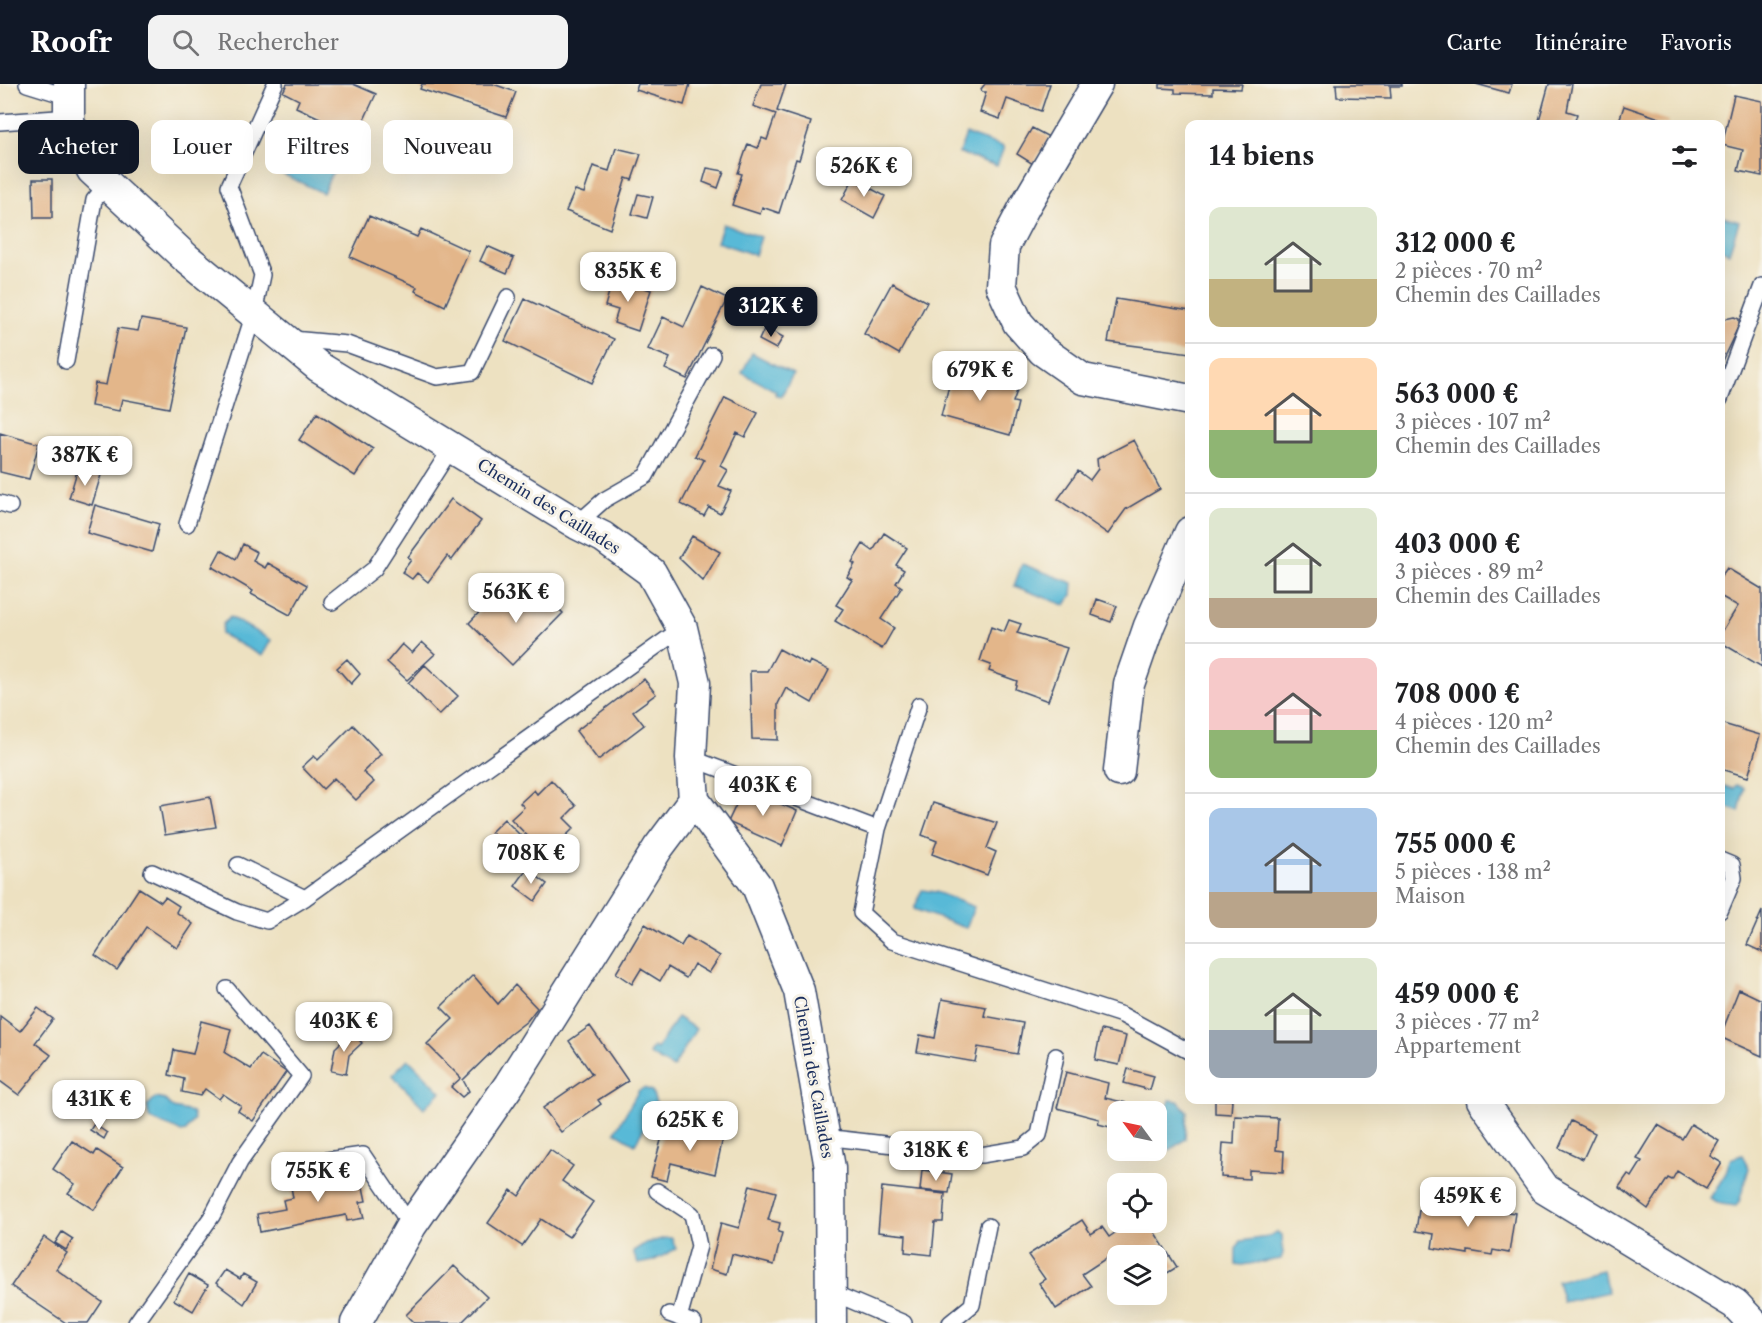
<!DOCTYPE html>
<html lang="fr">
<meta charset="utf-8">
<style>
body{margin:0;font-family:"Libre Caslon Text",serif;background:#f2f2f2;color:#202124;height:100vh;display:flex;flex-direction:column;font-size:22px;white-space:nowrap}
*{box-sizing:border-box;margin:0}
p{font-size:20px;color:#757577}
.icon{flex:none;width:33px;height:33px;fill:none;stroke:currentColor;stroke-width:2;stroke-linecap:round;stroke-linejoin:round}
.map{position:relative;flex:1;overflow:hidden}
.drawer{position:absolute;left:1185px;top:36px;width:540px;height:984px;display:flex;flex-direction:column;background:#fff;border-radius:12px;box-shadow:0 6px 24px #0002}
.drawer>*{flex:none}
.hud{position:absolute;left:18px;top:36px;width:570px;height:54px;display:flex;gap:12px}
.needle{width:39px;rotate:303deg}
.tools{position:absolute;left:1107px;top:1017px;display:grid;gap:12px}
.tools a{display:grid;place-items:center;width:60px;height:60px;border-radius:12px;background:#fff;box-shadow:0 6px 24px #0002;font-size:30px}
.price{position:absolute;translate:-50% -51px;padding:0 14px;border-radius:12px;background:#fff;color:#222;font-size:20px;line-height:39px;filter:drop-shadow(0 2px 3px #0008)}
.price::after{content:'';position:absolute;left:50%;top:36px;width:18px;height:14px;margin-left:-9px;background:inherit;clip-path:polygon(0 0,100% 0,50% 100%)}
.price.on{background:#111827;color:#fff}
ul{padding:0;list-style:none}
li{display:flex;align-items:center;gap:18px;height:150px;padding:0 24px}
li+li{border-top:2px solid #e0e0e0}
li span{display:grid;place-items:center;flex:none;width:168px;height:120px;border-radius:12px;color:#555}
li>.icon{margin-inline-start:auto}
span .icon{width:72px;height:72px;fill:#fffc;stroke-width:1}
li b{font-size:26px}
h2{display:flex;justify-content:space-between;align-items:center;height:72px;padding:0 24px;font-size:26px}
.pill{padding:0 21px;border-radius:12px;background:#fff;box-shadow:0 6px 24px #0002;font-size:21px;line-height:54px}
.pill.on{background:#111827;color:#fff}
header{display:flex;align-items:center;gap:36px;box-sizing:border-box;height:84px;padding:0 30px;background:#111827;color:#fff}
header strong{font-size:28px}
nav{display:flex;gap:33px;margin-inline-start:auto;font-size:21px}
.search{width:420px;height:54px;background:#f2f2f2;display:flex;align-items:center;gap:15px;box-sizing:border-box;padding:0 21px;border-radius:12px;color:#757577;font-size:22px}
.map>svg:first-child{display:block}
.water{fill:#59b9d7;stroke:#3a749a;stroke-width:1.5}
.building{fill:#e3b68a}
.lines{fill:none;stroke-linecap:round;stroke-linejoin:round}
.lane-casing{stroke:#3a4a6d;stroke-width:18}
.street-casing{stroke:#3a4a6d;stroke-width:33}
.lane{stroke:#fff;stroke-width:15}
.street{stroke:#fff;stroke-width:30}
.labels{text-anchor:middle;dominant-baseline:central;stroke-width:6;stroke-linejoin:round;paint-order:stroke}
.street-label{font-size:16px;fill:#1b2f5e;stroke:#f7f3e8}
</style>
<header>
<strong>Roofr</strong>
<div class="search"><svg class="icon" aria-label="search" viewBox="0 0 24 24"><circle cx="10" cy="10" r="6"/><path d="M15 15l6 6"/></svg>Rechercher</div>
<nav><a>Carte</a><a>Itinéraire</a><a>Favoris</a></nav>
</header>
<div class="map">
<svg width="1762" height="1239" viewBox="0 0 1762 1239">
<rect width="100%" height="100%" fill="#f7f3e8"/>
<filter id="ink" filterUnits="userSpaceOnUse"><feTurbulence type="fractalNoise" baseFrequency=".0167" numOctaves="2"/><feDisplacementMap in="SourceGraphic" scale="12" xChannelSelector="R" yChannelSelector="G"/><feConvolveMatrix kernelMatrix="1 2 1 2 8 2 1 2 1" color-interpolation-filters="sRGB"/></filter>
<filter id="wash" filterUnits="userSpaceOnUse"><feTurbulence type="fractalNoise" baseFrequency=".008" numOctaves="4" result="noise"/><feDisplacementMap in="SourceGraphic" scale="24" xChannelSelector="R" yChannelSelector="G"/><feGaussianBlur stdDeviation="1.35" result="paint"/><feColorMatrix in="noise" values="0 0 0 0 0 0 0 0 0 0 0 0 0 0 0 0 0 1.4 0 .05"/><feComposite in="paint" operator="in"/></filter>
<g filter="url(#wash)">
<rect width="100%" height="100%" fill="#ede1c1"/>
<path class="water" d="M966,50L1004,63L997,82L959,69Z
M290,69L318,79L329,70L341,82L331,91L323,109L280,89Z
M1720,132L1739,138L1729,169L1721,166Z
M723,140L761,153L755,171L717,158Z
M752,269L793,290L781,313L775,310L776,307L742,289Z
M1022,480L1073,499L1072,511L1065,521L1014,502Z
M230,533L271,556L262,572L221,550L223,540Z
M1721,701L1733,705L1736,701L1744,704L1739,728L1721,721Z
M922,806L936,808L974,823L966,844L914,825Z
M677,933L696,945L673,984L649,970L653,963L657,965Z
M408,975L441,1008L424,1024L392,991Z
M644,1004L652,1007L657,1022L635,1060L615,1048L639,1006Z
M155,1014L165,1016L173,1024L192,1028L194,1035L186,1047L181,1048C170,1040 159,1041 149,1033L147,1022Z
M1170,1016L1178,1017L1187,1027L1185,1055L1170,1066L1161,1062L1158,1053Z
M1742,1071L1749,1084L1739,1118L1736,1122L1721,1120L1710,1114L1726,1089L1730,1075Z
M1277,1148L1282,1151L1283,1169L1281,1175L1242,1181L1236,1180V1165L1241,1157L1267,1153Z
M666,1154H672L676,1165L653,1177L638,1180L633,1167L646,1159Z
M1602,1186L1608,1208L1563,1218L1557,1197Z"/>
<g id="blocks">
<path class="building" d="M287,0H353L376,10L351,64L317,48L322,35L296,23L299,16L283,8Z
M422,0H493L516,8L506,33L420,5Z
M638,0H690L684,21L636,6Z
M761,0H786L777,27L811,38L799,76L796,75L779,129L762,123L760,130L732,121L742,90L738,89L748,60L758,64L762,54L767,56L776,30L753,22Z
M985,0H1050L1041,27L1007,15L1000,35L980,28L986,8H982L981,5Z
M1160,0H1242L1241,5L1213,4V10L1175,9V5L1160,4Z
M1336,0H1402V2H1390L1391,14L1337,13Z
M1476,0H1512L1509,9Z
M1549,0H1572L1567,27L1577,30L1574,40H1538Z
M1734,11L1762,17V92L1738,87L1743,66L1722,61Z
M1624,22L1668,37L1667,40H1618Z
M1032,44L1049,53L1033,80L1017,70Z
M616,64L641,70L632,96L626,94L610,145L566,127L575,106L584,109L593,82L609,87Z
M707,84L724,87L718,104L703,98Z
M33,95H52V134H34Z
M853,95L885,112L874,134L842,116Z
M638,110L653,113L647,134L632,130Z
M369,132L417,153L421,145L469,167L445,222L415,207L417,203L350,173Z
M487,162L514,174L507,189L480,177Z
M613,194L651,206L638,247L614,239L618,226L605,222Z
M892,199L927,218L899,270L864,250Z
M702,203L727,215L687,295L665,285L670,274L648,265L663,233L684,243Z
M525,215L614,255L592,299L505,257Z
M1116,215L1190,227V269L1108,258Z
M1734,233L1739,235V241L1720,281V236Z
M141,235L186,243L169,324L122,315L119,327L91,322L95,299L106,301L118,244L138,247Z
M765,243L783,253L776,265L759,256Z
M949,286L1018,304L1013,318L1018,319L1010,351L941,332L949,302L945,300Z
M725,313L758,329L745,353L737,349L721,382L728,386L719,402L731,407L720,429L709,423L704,432L681,420L704,376L695,372Z
M317,329L373,365L355,392L299,356Z
M0,349L39,360L29,395L0,388Z
M1134,356L1160,405L1126,425L1108,450L1058,415L1078,387L1090,396L1098,385L1097,375Z
M78,384L101,391L92,421L69,414Z
M451,415L481,437L452,476L447,472L428,498L417,489L412,495L402,488L411,476L408,473Z
M95,421L159,440L152,468L87,449Z
M884,449L907,464L896,481L904,486L896,499L902,503L881,535L894,544L882,565L835,537L843,525L836,521L852,496L847,493L855,480L852,478L863,460L873,467Z
M692,452L720,468L703,497L679,474Z
M243,460L257,468L253,477L265,484L268,479L307,501L290,531L251,510L253,507L212,483L221,466L236,475Z
M1727,484L1762,505V583L1720,558V551L1738,522L1720,512V494Z
M522,505L537,519L545,512L563,529L512,581L469,539L491,516L501,526Z
M1097,515L1117,522L1111,538L1092,531Z
M1009,536L1021,540L1017,549L1067,564L1048,617L1015,605L1017,597L989,587L991,581L980,577L991,543L1004,548Z
M422,558L435,570L407,596L387,578L402,560L412,569Z
M779,565L808,581L810,577L829,586L812,619L786,604L778,620V656L752,655L750,587H767Z
M347,575L360,590L351,600L337,584Z
M425,581L458,612L439,631L408,599Z
M644,595L656,610L633,627L644,641L598,676L576,647Z
M1720,639L1760,651L1748,693L1720,685Z
M353,641L381,670L363,688L374,698L356,716L334,694L323,705L302,683L314,672L318,676Z
M551,696L576,722L564,734L574,744L546,771L511,735L524,723L520,719L534,706L537,710Z
M744,704L797,727L782,762L728,738Z
M210,713L216,743L165,751L160,722Z
M933,719L997,739L987,764L996,768L987,791L932,770L937,757L922,751Z
M504,735L524,755L511,768L491,748Z
M527,785L547,800L535,817L515,802Z
M139,804L161,818L165,813L179,822L176,828L193,840L177,864L146,843L117,886L95,871Z
M1762,827V868L1747,861Z
M645,840L681,862L687,852L720,872L709,889L694,880L686,894L668,883L660,897L641,885L632,900L616,889Z
M473,891L498,920L515,901L537,924L527,937L509,951L463,996L469,1007L462,1013L451,1003L461,994L427,960L453,935L441,923Z
M1739,905L1762,916V972L1720,953Z
M942,915L986,923L984,932L1023,939L1017,970L978,963L975,978L917,968L920,951L935,954Z
M38,924L53,935L35,959L51,971L19,1011L0,997V932L20,947Z
M201,937L231,945L225,969L251,985L261,971L286,988L253,1037L238,1027L241,1022L223,1010L219,1015L205,1005L200,1012L182,1008L184,995L169,991L174,966L193,970Z
M590,942L628,997L598,1016L601,1020L561,1048L543,1024L592,990L569,957Z
M1101,946L1126,952L1119,981L1095,976Z
M352,948L362,959L349,971L346,990L331,987L335,964Z
M1128,985L1154,992L1150,1006L1124,999Z
M1066,988L1108,999L1105,1014L1144,1023L1143,1028H1118V1045L1098,1040L1099,1035L1057,1024Z
M1215,1016H1232L1231,1030L1215,1029Z
M1235,1032L1278,1034L1276,1066L1284,1067L1283,1088L1249,1086V1095L1221,1093L1223,1059L1234,1060Z
M1571,1037L1595,1049L1583,1075L1559,1064Z
M701,1038L725,1045L715,1090L671,1079L667,1097L651,1093L663,1049L690,1056L692,1051L697,1052Z
M94,1040L107,1049L104,1055L90,1046Z
M1691,1040L1719,1057L1710,1072L1722,1079L1706,1105L1677,1087L1672,1096L1668,1094L1648,1125L1619,1103L1628,1090L1632,1093L1642,1077L1637,1075L1658,1041L1682,1055Z
M72,1057L94,1071L97,1066L123,1083L94,1126L68,1109L75,1100L53,1085Z
M550,1066L573,1082L562,1097L593,1118L569,1153L541,1135L522,1162L488,1139L511,1106L519,1112Z
M922,1086L952,1090L949,1109L920,1106Z
M360,1089L366,1117L360,1118L364,1134L347,1137L346,1131L260,1148L257,1130L285,1125L283,1116L293,1114L290,1097L306,1093L307,1099Z
M750,1101L776,1108L768,1136L780,1139L778,1148L782,1149L774,1181L732,1170L727,1190L710,1185L721,1139L739,1144Z
M882,1103L945,1110L943,1138H935L932,1171L905,1168L906,1151L878,1148Z
M1443,1114L1480,1117L1479,1124L1515,1129L1509,1169L1493,1166L1492,1171L1468,1167V1170L1432,1164L1434,1150L1416,1147L1419,1126L1440,1130Z
M1082,1136L1091,1150L1102,1143L1109,1153L1131,1138H1148L1177,1183L1156,1196V1172H1120L1117,1167L1082,1190L1091,1202L1056,1225L1039,1199L1045,1195L1028,1171Z
M62,1148L73,1155L66,1166L55,1159Z
M44,1153L67,1169L56,1185L102,1218L88,1239H66L11,1202Z
M454,1182L487,1213L461,1239H414L406,1231Z
M225,1186L240,1195L243,1190L257,1198L244,1220L216,1199Z
M189,1190L208,1201L193,1227L174,1216Z"/>
</g>
</g>
<g filter="url(#ink)">
<use href="#blocks" fill-opacity="0" stroke="#3a4a6d" stroke-width="1.5"/>
<g class="lines">
<g class="lane-casing">
<path id="lane" d="M27,0L69,13
M0,38L71,33
M292,255L347,260L437,293L472,288L508,213
M66,277L94,116L108,100
M1720,315L1762,202
M0,419L10,422
M187,440L254,229L262,191L229,102L275,0
M577,440L604,416L646,392L712,271
M332,518L374,485L452,363
M691,674L878,745L919,621
M878,745L861,829L892,857L1122,931L1190,968
M1720,776L1732,781L1734,794L1720,827
M238,781L305,814
M152,788L237,828L267,837L305,814L682,544
M824,1053L981,1071L1023,1064L1039,1051L1056,972
M313,1078L363,1071L411,1142
M657,1107L692,1130L699,1162L679,1234
M831,1208L904,1239
M669,1230L694,1239
M136,1239L212,1132L240,1078L301,992L227,905
M950,1239L972,1221L988,1142"/>
</g>
<g class="street-casing">
<path id="street" d="M69,0V38L92,86L186,174L319,283L577,440L603,453L651,488L682,544L695,599L691,674L694,716L757,802L799,907L830,1084L831,1239
M1097,0L1025,122L1004,162L1001,202L1018,239L1043,267L1083,295L1190,316
M1119,687L1129,600L1149,542L1190,448
M1482,1016L1545,1105L1735,1220L1753,1239
M356,1239L411,1142L509,1001L658,764L694,716"/>
</g>
<use href="#lane" class="lane"/>
<use href="#street" class="street"/>
</g>
</g>
<g class="labels">
<g class="street-label">
<text transform="translate(549 422) rotate(32)">Chemin des Caillades</text>
<text transform="translate(814 993) rotate(80)">Chemin des Caillades</text>
</g>
</g>
</svg>
<div class="tools">
<a><svg class="needle" viewBox="-14 -14 28 28"><path d="M0-13l5 13h-10z" fill="#e53935"/><path d="M0 13l5-13h-10z" fill="#757577"/></svg></a>
<a><svg class="icon" aria-label="locate" viewBox="0 0 24 24"><circle cx="12" cy="12" r="6"/><path d="M12 2v4M12 18v4M2 12h4M18 12h4"/></svg></a>
<a><svg class="icon" aria-label="layers" viewBox="0 0 24 24"><path d="M12 4l9 5-9 5-9-5zM3 14l9 5 9-5"/></svg></a>
</div>
<b class="price" style="left:864px;top:114px">526K €</b>
<b class="price" style="left:628px;top:219px">835K €</b>
<b class="price on" style="left:771px;top:254px">312K €</b>
<b class="price" style="left:980px;top:318px">679K €</b>
<b class="price" style="left:85px;top:403px">387K €</b>
<b class="price" style="left:516px;top:540px">563K €</b>
<b class="price" style="left:763px;top:733px">403K €</b>
<b class="price" style="left:531px;top:801px">708K €</b>
<b class="price" style="left:344px;top:969px">403K €</b>
<b class="price" style="left:99px;top:1047px">431K €</b>
<b class="price" style="left:690px;top:1068px">625K €</b>
<b class="price" style="left:936px;top:1098px">318K €</b>
<b class="price" style="left:318px;top:1119px">755K €</b>
<b class="price" style="left:1468px;top:1144px">459K €</b>
<div class="hud">
<a class="pill on">Acheter</a>
<a class="pill">Louer</a>
<a class="pill">Filtres</a>
<a class="pill">Nouveau</a>
</div>
<section class="drawer">
<h2>14 biens<svg class="icon" aria-label="filters" viewBox="0 0 24 24"><path d="M4 7h16M4 17h16"/><circle cx="9" cy="7" r="2"/><circle cx="15" cy="17" r="2"/></svg></h2>
<ul>
<li><span style="background:linear-gradient(#dfe7d0 60%,#c2b280 0)"><svg class="icon" aria-label="home" viewBox="0 0 24 24"><path d="M3 11l9-7 9 7M6 9v11h12V9"/></svg></span><div><b>312 000 €</b><p>2 pièces · 70 m²</p><p>Chemin des Caillades</p></div></li>
<li><span style="background:linear-gradient(#ffd9b3 60%,#8fb573 0)"><svg class="icon" aria-label="home" viewBox="0 0 24 24"><path d="M3 11l9-7 9 7M6 9v11h12V9"/></svg></span><div><b>563 000 €</b><p>3 pièces · 107 m²</p><p>Chemin des Caillades</p></div></li>
<li><span style="background:linear-gradient(#dfe7d0 75%,#b9a48a 0)"><svg class="icon" aria-label="home" viewBox="0 0 24 24"><path d="M3 11l9-7 9 7M6 9v11h12V9"/></svg></span><div><b>403 000 €</b><p>3 pièces · 89 m²</p><p>Chemin des Caillades</p></div></li>
<li><span style="background:linear-gradient(#f6c9c9 60%,#8fb573 0)"><svg class="icon" aria-label="home" viewBox="0 0 24 24"><path d="M3 11l9-7 9 7M6 9v11h12V9"/></svg></span><div><b>708 000 €</b><p>4 pièces · 120 m²</p><p>Chemin des Caillades</p></div></li>
<li><span style="background:linear-gradient(#a9c7e8 70%,#b9a48a 0)"><svg class="icon" aria-label="home" viewBox="0 0 24 24"><path d="M3 11l9-7 9 7M6 9v11h12V9"/></svg></span><div><b>755 000 €</b><p>5 pièces · 138 m²</p><p>Maison</p></div></li>
<li><span style="background:linear-gradient(#dfe7d0 60%,#9aa5b1 0)"><svg class="icon" aria-label="home" viewBox="0 0 24 24"><path d="M3 11l9-7 9 7M6 9v11h12V9"/></svg></span><div><b>459 000 €</b><p>3 pièces · 77 m²</p><p>Appartement</p></div></li>
</ul>
</section>
</div>
